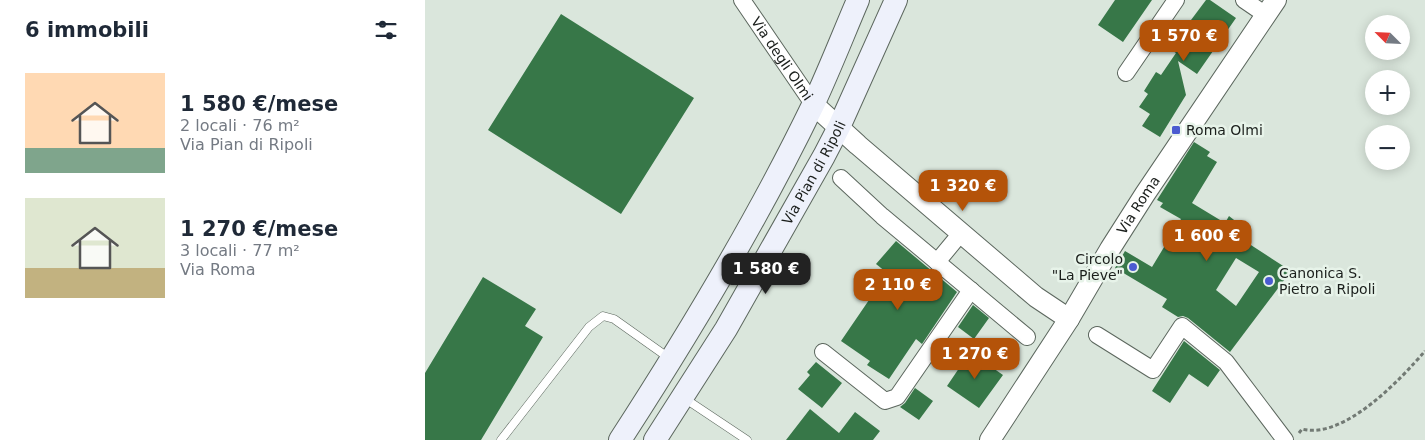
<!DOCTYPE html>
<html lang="it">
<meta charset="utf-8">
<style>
body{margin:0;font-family:"DejaVu Sans",sans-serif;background:#f6f6f7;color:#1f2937;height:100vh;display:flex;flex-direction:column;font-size:19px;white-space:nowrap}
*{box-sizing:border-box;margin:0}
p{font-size:16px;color:#747a83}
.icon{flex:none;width:28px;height:28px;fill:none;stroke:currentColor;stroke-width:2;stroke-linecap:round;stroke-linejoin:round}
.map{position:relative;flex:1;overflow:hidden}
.panel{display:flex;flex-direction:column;background:#fff;width:425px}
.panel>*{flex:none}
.needle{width:32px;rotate:294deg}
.tools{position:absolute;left:940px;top:15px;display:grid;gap:10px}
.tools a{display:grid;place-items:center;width:45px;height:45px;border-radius:50%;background:#fff;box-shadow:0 2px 12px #0003;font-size:25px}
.price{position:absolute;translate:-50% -42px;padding:0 11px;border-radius:10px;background:#b45309;color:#fff;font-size:16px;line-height:32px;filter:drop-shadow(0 1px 2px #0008)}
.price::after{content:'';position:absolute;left:50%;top:30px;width:15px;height:11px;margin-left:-8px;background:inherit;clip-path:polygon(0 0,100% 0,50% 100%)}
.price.current{background:#222;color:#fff}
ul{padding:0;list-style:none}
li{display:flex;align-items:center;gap:15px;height:125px;padding:0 25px}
li span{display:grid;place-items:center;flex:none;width:140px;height:100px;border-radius:0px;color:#555}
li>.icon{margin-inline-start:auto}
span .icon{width:60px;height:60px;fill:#fffc;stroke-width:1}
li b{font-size:21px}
h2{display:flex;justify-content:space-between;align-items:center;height:60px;padding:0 25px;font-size:21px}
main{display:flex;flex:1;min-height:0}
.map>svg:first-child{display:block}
.building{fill:#377748;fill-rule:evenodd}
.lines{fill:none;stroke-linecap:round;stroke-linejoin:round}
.service-casing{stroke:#5c675e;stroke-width:9}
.minor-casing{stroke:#5c675e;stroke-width:18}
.tertiary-casing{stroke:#5c675e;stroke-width:22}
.secondary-casing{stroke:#5c675e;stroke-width:24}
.path{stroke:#727a74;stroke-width:3;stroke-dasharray:4 2.5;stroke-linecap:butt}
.service{stroke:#fff;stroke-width:8}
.minor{stroke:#fff;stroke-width:16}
.tertiary{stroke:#fff;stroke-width:20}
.secondary{stroke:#eef1fb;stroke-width:22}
.poi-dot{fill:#4b5bd0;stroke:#e7f3e9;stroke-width:2}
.labels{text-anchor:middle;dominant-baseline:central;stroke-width:5;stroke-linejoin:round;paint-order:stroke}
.street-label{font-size:14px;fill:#1a1e1b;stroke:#e7f3e9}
.poi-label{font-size:14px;fill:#1a1e1b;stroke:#e7f3e9;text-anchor:start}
</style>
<main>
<section class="panel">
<h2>6 immobili<svg class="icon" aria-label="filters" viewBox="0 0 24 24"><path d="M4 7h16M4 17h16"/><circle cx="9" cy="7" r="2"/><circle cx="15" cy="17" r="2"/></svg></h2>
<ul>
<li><span style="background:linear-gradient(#ffd9b3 75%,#7fa58c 0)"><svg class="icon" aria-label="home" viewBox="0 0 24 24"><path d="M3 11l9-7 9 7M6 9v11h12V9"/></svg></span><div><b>1 580 €/mese</b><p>2 locali · 76 m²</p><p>Via Pian di Ripoli</p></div></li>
<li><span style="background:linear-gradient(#dfe7d0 70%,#c2b280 0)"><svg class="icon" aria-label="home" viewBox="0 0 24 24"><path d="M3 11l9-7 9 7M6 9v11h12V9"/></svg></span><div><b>1 270 €/mese</b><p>3 locali · 77 m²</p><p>Via Roma</p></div></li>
</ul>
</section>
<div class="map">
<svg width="1000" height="440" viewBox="0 0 1000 440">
<rect width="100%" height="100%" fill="#dae6dc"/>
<path class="building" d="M690,0H727L698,42L673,25Z
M781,0H785L811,18L772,74L753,61L761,95L735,137L717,126L725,114L714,107L723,94L719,91L731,72L736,75L751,53L735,43L750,21L760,28Z
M136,14L269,98L196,214L63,130Z
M769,142L785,152L782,156L792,162L767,203L800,223L804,216L818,227L812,236L866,271L805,352L763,318L758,316L753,317L737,307L742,299L690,268L700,251L727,267L756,219L735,207L738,203L732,200ZM811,258L834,272L811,306L791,290Z
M471,241L532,292L497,344L491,339L464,379L442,365L445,361L416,341L444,300L441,297L461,272L451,264Z
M58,277L111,309L100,326L118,337L56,440H0V373Z
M548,305L564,318L549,339L533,327Z
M759,341L795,370L783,387L764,374L745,403L727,391Z
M545,352L578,375L554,408L522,386Z
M391,362L417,383L397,408L373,389L385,375L382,372Z
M490,388L508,401L494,420L475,407L480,403Z
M385,409L414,433L430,412L455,431L448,440H361Z"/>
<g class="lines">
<g class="service-casing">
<path id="service" d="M259,398L322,440
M76,440L164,327L178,316L189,319L244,358"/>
</g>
<g class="minor-casing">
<g id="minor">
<path id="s1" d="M317,0L388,104"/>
<path d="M819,0L841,15"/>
<path d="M701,73L751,0"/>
<path d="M416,178L457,216L602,337"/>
<path d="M512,262L536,233"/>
<path d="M672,335L728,370L757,326L801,362L860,440"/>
<path d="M398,352L460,401L472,397L546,290"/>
</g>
</g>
<g class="tertiary-casing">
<g id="tertiary">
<path d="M388,104L433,145L611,297L644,319"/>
<path id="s2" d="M565,440L644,319L685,249L720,194L851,0"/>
</g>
</g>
<g class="secondary-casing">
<g id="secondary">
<path d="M195,440C265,332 332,221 388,105C404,71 418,35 433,0"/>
<path id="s3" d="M230,440L301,329L399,156L414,127L471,0"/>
</g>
</g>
<path class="path" d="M874,433L877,429C919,440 976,379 1000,351"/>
<use href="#service" class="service"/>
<use href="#minor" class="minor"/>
<use href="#tertiary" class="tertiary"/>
<use href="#secondary" class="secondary"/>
</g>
<g class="poi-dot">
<rect x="746" y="125" width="10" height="10" rx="2.5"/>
<circle cx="708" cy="267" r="5"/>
<circle cx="844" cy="281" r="5"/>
</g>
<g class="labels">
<g class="street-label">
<text stroke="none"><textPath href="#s1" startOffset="71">Via degli Olmi</textPath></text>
<text stroke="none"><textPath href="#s3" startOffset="311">Via Pian di Ripoli</textPath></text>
<text stroke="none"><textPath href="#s2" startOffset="278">Via Roma</textPath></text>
</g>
<g class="poi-label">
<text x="761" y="130">Roma Olmi</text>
<text x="698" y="259" text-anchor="end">Circolo<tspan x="698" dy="16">"La Pieve"</tspan></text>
<text x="854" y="273">Canonica S.<tspan x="854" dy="16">Pietro a Ripoli</tspan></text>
</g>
</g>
</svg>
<div class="tools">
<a><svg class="needle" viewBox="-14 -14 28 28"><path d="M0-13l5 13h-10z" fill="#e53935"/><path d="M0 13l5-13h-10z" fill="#747a83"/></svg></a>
<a>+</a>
<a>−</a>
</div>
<b class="price" style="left:759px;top:62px">1 570 €</b>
<b class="price" style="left:538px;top:212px">1 320 €</b>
<b class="price" style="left:782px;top:262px">1 600 €</b>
<b class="price current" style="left:341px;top:295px">1 580 €</b>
<b class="price" style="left:473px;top:311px">2 110 €</b>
<b class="price" style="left:550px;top:380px">1 270 €</b>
</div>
</main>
